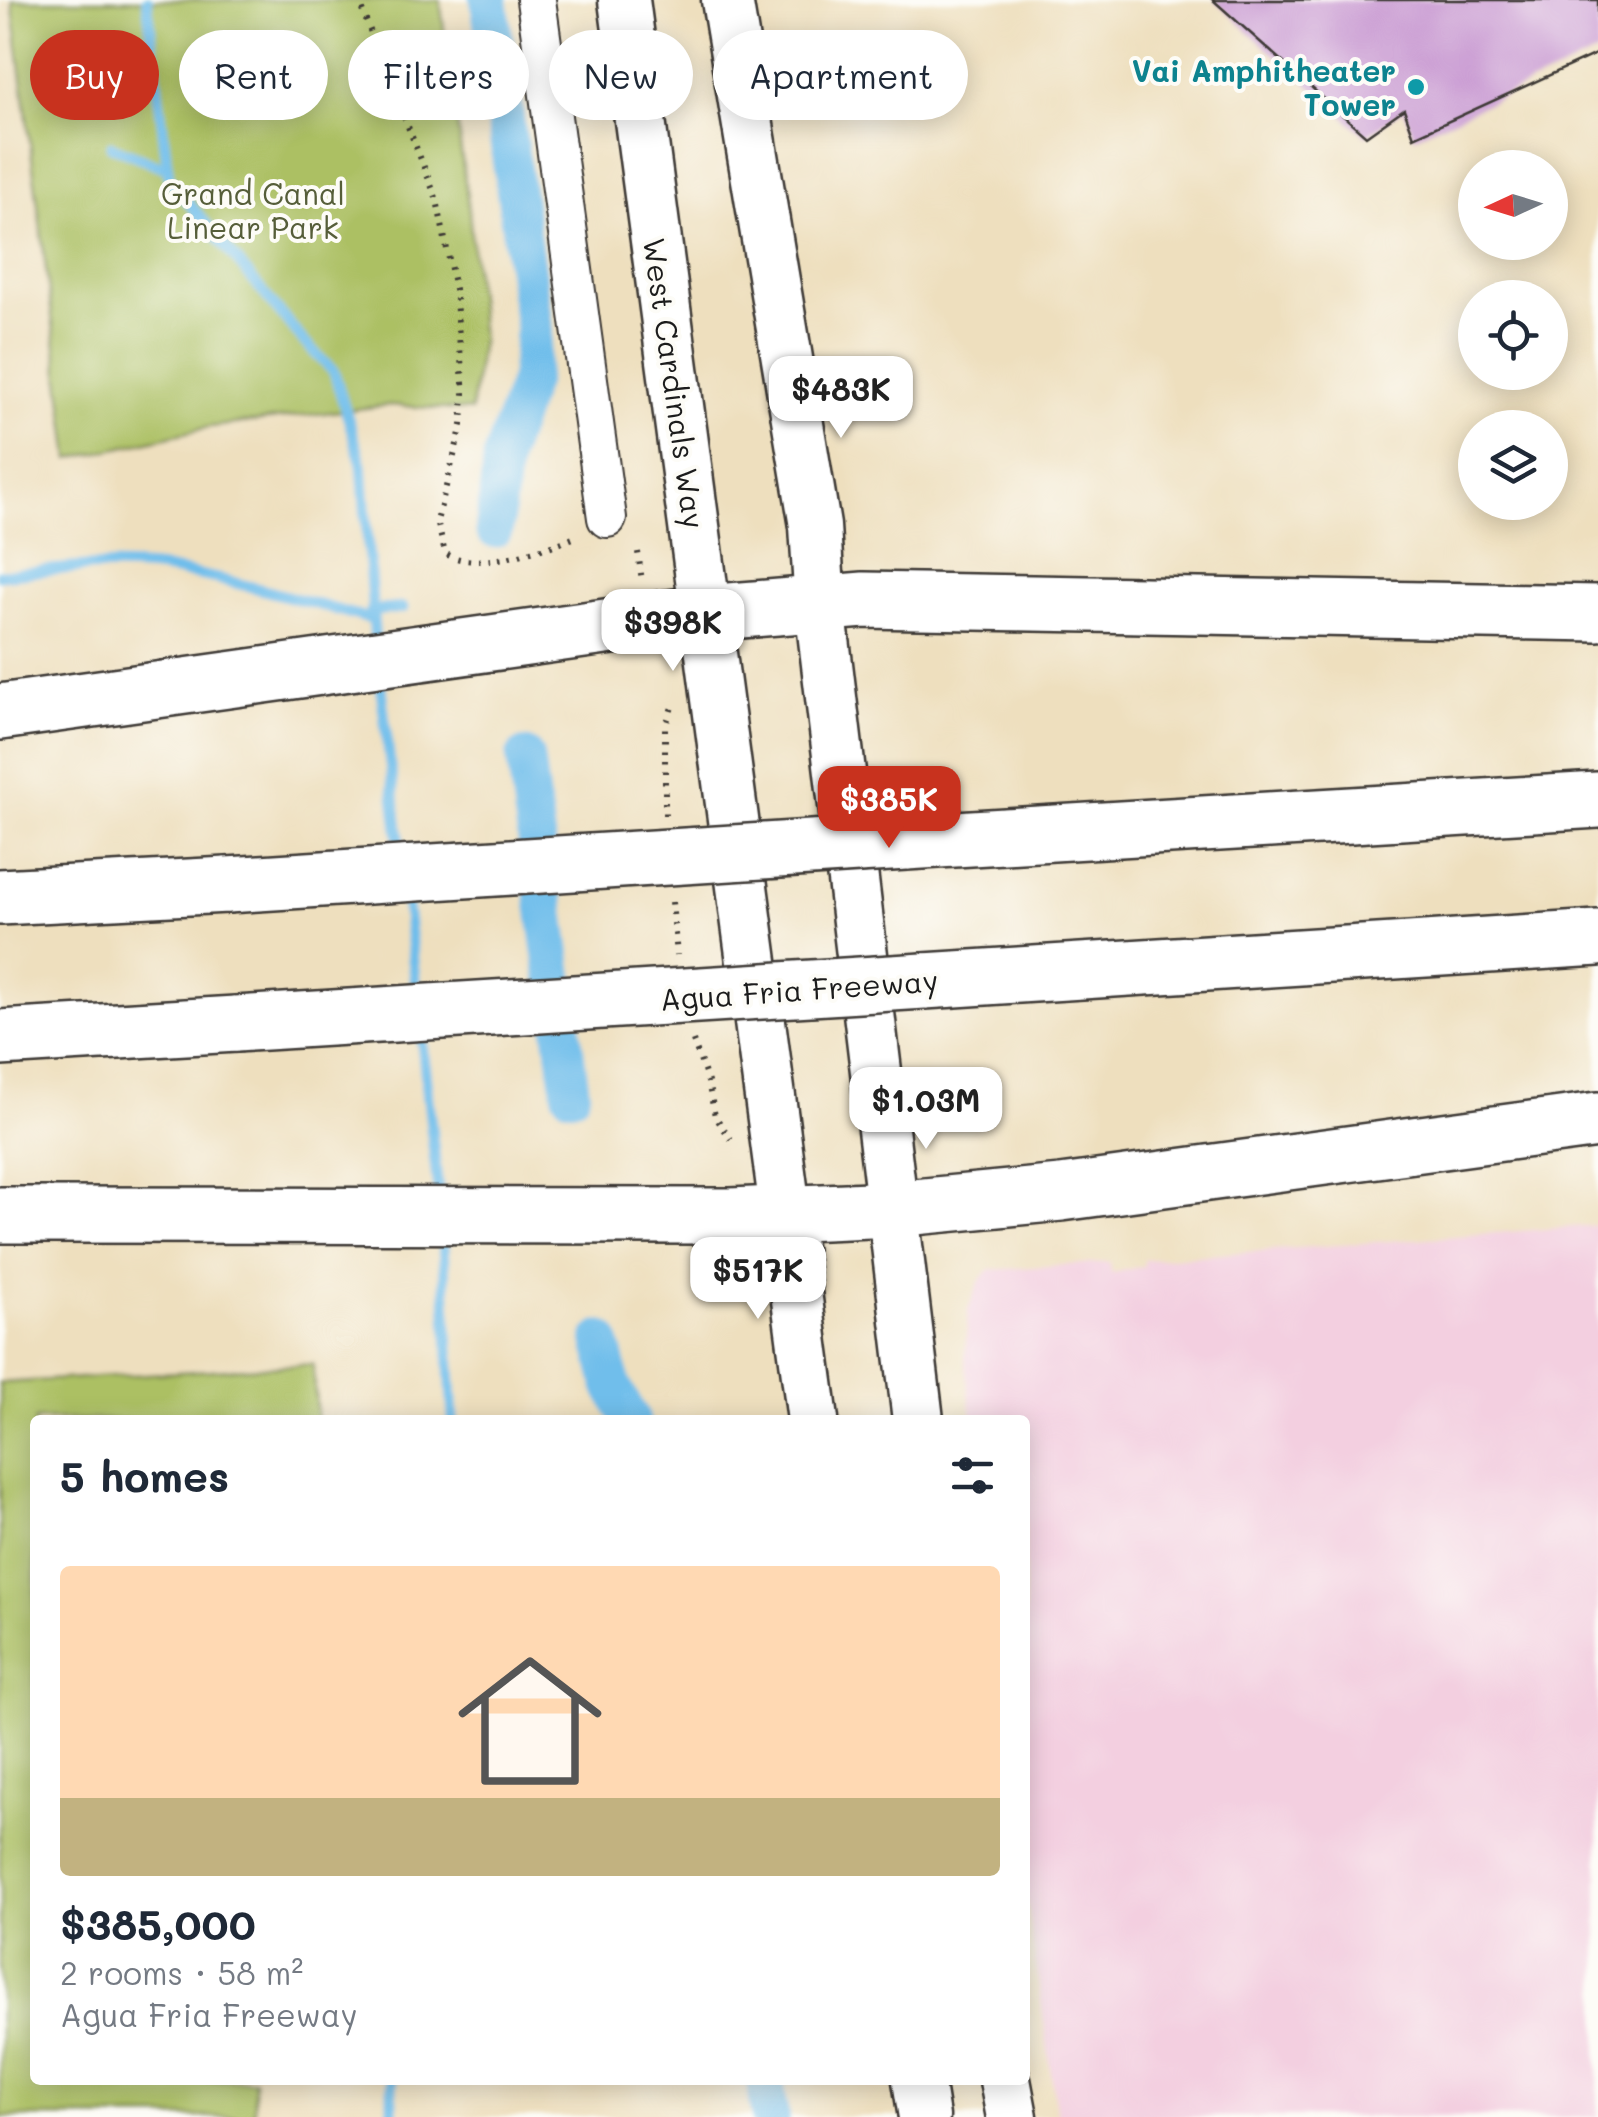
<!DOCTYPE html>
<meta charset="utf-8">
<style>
body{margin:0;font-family:Mali,sans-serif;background:#f6f6f7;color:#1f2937;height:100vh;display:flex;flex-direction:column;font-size:38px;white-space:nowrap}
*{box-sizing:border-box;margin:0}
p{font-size:32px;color:#747a83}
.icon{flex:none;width:55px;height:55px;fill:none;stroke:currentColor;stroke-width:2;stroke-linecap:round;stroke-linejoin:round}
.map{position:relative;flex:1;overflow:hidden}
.details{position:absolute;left:30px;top:1415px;width:1000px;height:670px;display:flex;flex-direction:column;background:#fff;border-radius:10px;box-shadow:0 5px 25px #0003}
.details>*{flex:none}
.top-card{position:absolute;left:30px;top:30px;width:1000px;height:90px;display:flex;gap:20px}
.needle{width:65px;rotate:266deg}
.buttons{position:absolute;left:1458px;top:150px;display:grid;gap:20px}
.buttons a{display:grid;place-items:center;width:110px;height:110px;border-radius:50%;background:#fff;box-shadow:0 5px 25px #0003;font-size:50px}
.price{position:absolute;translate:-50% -85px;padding:0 22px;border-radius:20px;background:#fff;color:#222;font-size:32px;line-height:65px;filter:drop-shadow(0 2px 5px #0008)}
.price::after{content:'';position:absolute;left:50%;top:60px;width:30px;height:22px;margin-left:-15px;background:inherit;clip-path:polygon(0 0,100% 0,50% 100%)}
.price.selected{background:#c8321e;color:#fff}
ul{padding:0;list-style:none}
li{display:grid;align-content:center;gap:20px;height:530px;padding:0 30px}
li span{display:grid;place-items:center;height:310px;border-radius:10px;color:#555}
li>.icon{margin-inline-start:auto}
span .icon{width:180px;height:180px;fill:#fffc;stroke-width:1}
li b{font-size:42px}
h2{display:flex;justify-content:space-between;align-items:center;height:120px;padding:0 30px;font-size:42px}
.tag{padding:0 35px;border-radius:45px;background:#fff;box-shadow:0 5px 25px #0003;font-size:35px;line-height:90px}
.tag.selected{background:#c8321e;color:#fff}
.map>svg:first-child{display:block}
.built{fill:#f3cfe0}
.green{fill:#acc064;stroke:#646e40;stroke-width:2.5}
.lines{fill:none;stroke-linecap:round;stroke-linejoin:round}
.stream{stroke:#70beeb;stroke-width:11}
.canal{stroke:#70beeb;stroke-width:38}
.building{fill:#c694d0}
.minor-casing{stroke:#3c3934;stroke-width:42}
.major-casing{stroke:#3c3934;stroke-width:55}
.highway-casing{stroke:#3c3934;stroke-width:60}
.path{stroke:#3c3934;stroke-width:6;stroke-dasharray:2.5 8;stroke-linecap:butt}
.minor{stroke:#fff;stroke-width:38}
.major{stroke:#fff;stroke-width:50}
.highway{stroke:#fff;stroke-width:55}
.highway-bridge-casing{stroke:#3c3934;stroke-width:60;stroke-linecap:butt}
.highway-bridge{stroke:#fff;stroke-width:55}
.culture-dot{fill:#0f9aa8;stroke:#fdfcf7;stroke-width:4}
.labels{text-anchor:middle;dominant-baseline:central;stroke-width:8;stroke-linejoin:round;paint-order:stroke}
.culture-label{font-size:30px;font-weight:bold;fill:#0d838f;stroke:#fdfcf7;text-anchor:end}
.park-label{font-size:30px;fill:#565e39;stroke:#fdfcf7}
.street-label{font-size:30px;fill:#1c1c1c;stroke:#fdfcf7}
</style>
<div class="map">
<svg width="1598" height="2117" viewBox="0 0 1598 2117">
<rect width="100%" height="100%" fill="#fdfcf7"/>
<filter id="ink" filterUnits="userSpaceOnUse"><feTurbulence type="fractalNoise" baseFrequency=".01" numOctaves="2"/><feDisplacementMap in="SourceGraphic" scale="20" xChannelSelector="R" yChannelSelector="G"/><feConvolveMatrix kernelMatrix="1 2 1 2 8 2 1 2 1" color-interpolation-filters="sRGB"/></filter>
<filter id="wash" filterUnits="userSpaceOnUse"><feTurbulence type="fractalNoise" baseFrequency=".0048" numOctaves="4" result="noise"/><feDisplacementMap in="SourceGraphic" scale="40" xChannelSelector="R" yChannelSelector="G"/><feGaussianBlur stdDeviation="2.25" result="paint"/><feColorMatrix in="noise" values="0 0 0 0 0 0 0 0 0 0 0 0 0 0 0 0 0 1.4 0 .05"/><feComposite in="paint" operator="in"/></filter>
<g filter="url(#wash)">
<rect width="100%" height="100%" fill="#eedfbe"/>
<path class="built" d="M1598,1225V2117H1057L1025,1886V1420H972L965,1357L968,1309L980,1280L989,1270L1110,1262L1111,1273L1144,1266V1260Z"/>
<path class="green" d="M12,0H440L469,210L481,340L471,411L390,405L210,427L70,459Z
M313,1364L317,1420H35V2080H254V2117H0V1383Z"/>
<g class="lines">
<path class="stream" d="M147,0L169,179L305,343L334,372L362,464L375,644
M111,146L168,169
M0,575C53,570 109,562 162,569C233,579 304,601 373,620
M371,611L403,608
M379,672L402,862
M405,890L417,996
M420,1025L439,1200
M442,1228L453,1420
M392,2117V2080"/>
<path class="canal" d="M489,0L534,329L529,379L502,456L494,529
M525,757L571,1093
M601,1340L612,1385L631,1420
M765,2080L770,2117"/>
</g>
<g id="blocks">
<path class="building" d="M1213,0H1598V53L1414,137L1404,109L1366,136Z"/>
</g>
</g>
<g filter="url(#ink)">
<use href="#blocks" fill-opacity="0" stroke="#3c3934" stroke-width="2.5"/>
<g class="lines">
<g class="minor-casing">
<path id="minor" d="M536,0L607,518"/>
</g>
<g class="major-casing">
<path id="major" d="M624,0L813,1420
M727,0L815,526L820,606L918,1420
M918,2080L924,2117
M1005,2080L1012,2117"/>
</g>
<g class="highway-casing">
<path id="highway" d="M0,712L705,613L864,600L1598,613
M906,842L1598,800
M0,897L227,885
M924,981L1598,938
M0,1038L236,1024
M0,1215L731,1216L893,1209L1061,1193L1598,1120"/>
</g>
<path class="path" d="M358,0L437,200L455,289L464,394L462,425L437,521L445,553C474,573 547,549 578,536
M638,552L642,581
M665,815V728L673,704
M672,902L677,955
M693,1041L708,1082L715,1116L731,1139
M724,1285L736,1274L735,1261"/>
<use href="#minor" class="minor"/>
<use href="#major" class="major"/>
<use href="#highway" class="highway"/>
<g class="highway-bridge-casing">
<path id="highway-bridge" d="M227,885L906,842
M236,1024L924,981"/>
</g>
<use href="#highway-bridge" class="highway-bridge"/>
</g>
</g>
<circle class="culture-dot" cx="1416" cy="87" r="10"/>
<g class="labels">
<g class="culture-label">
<text x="1396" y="70">Vai Amphitheater<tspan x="1396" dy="34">Tower</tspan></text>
</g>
<g class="park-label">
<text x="253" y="193">Grand Canal<tspan x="253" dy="34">Linear Park</tspan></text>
</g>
<g class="street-label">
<text transform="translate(675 383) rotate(82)">West Cardinals Way</text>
<text transform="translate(799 989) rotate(-4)">Agua Fria Freeway</text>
</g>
</g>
</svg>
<div class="buttons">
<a><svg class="needle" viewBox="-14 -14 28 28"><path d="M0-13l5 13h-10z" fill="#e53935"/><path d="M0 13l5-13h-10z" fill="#747a83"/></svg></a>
<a><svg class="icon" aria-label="locate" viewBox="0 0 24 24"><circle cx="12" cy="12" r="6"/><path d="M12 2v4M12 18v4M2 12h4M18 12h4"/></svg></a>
<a><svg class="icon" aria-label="layers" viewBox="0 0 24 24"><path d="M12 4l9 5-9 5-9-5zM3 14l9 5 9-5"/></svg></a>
</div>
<b class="price" style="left:841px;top:441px">$483K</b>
<b class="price" style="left:673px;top:674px">$398K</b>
<b class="price selected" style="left:889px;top:851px">$385K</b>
<b class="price" style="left:926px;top:1152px">$1.03M</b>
<b class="price" style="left:758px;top:1322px">$517K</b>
<div class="top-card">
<a class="tag selected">Buy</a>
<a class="tag">Rent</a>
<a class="tag">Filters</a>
<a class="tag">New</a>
<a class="tag">Apartment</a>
</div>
<section class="details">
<h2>5 homes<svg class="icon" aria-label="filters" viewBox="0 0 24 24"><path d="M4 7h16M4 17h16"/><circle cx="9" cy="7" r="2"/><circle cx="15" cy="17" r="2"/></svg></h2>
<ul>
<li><span style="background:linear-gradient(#ffd9b3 75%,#c2b280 0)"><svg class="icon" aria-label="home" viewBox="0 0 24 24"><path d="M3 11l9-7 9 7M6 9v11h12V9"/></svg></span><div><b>$385,000</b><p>2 rooms · 58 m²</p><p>Agua Fria Freeway</p></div></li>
</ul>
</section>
</div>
